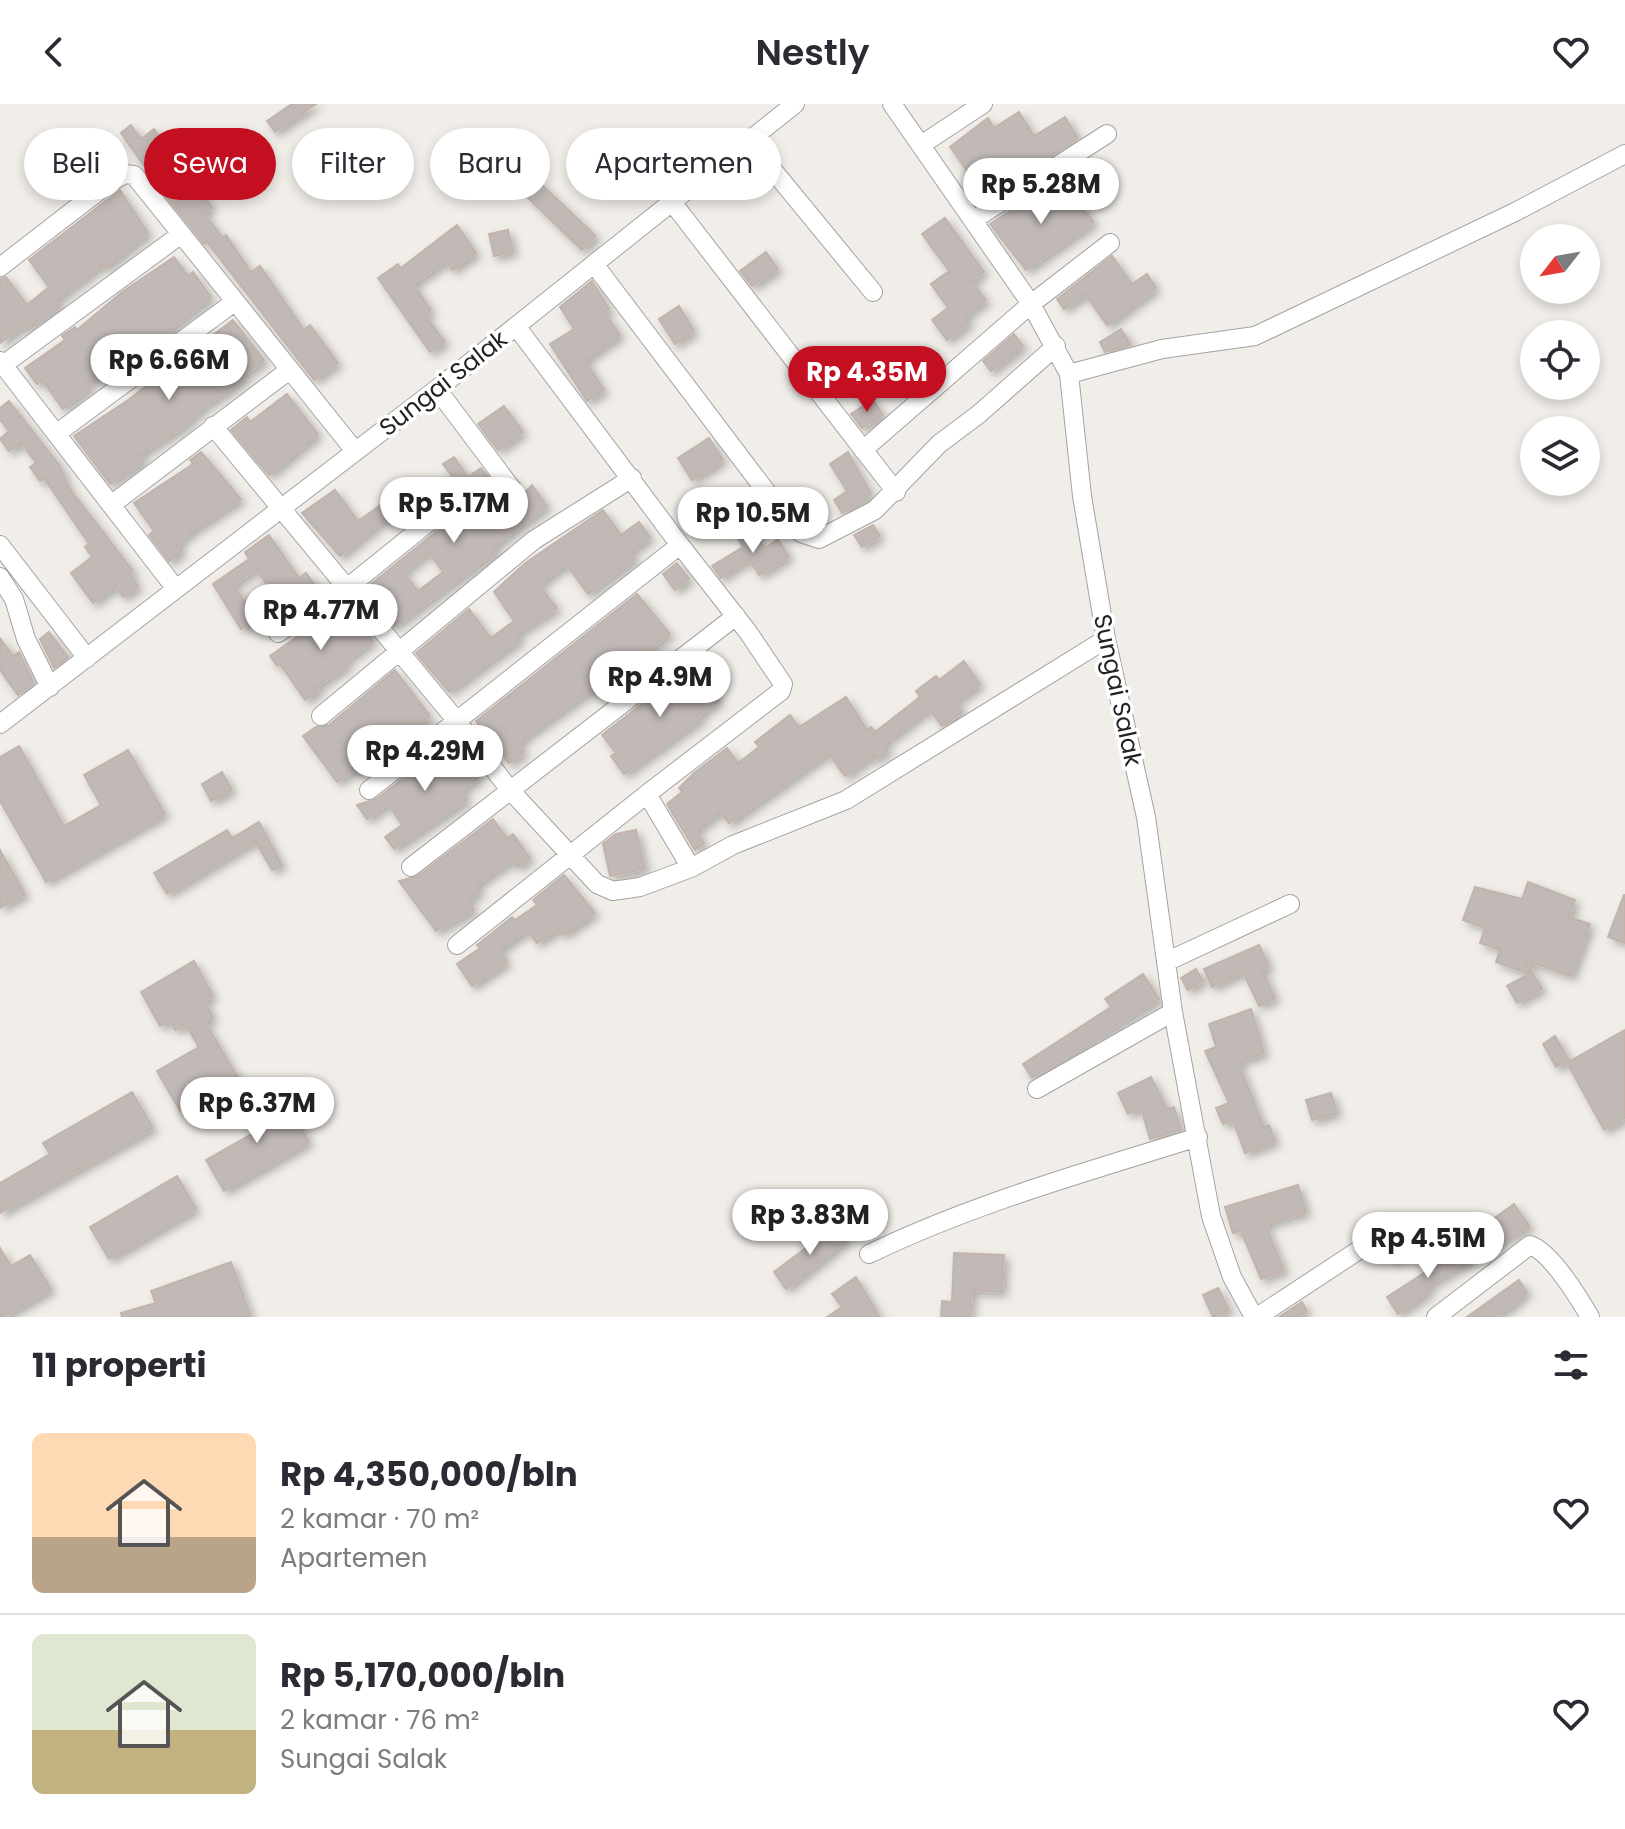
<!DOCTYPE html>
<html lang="id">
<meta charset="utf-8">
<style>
body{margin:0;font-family:Poppins,sans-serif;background:#f7f7f7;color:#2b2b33;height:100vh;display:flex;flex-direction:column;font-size:30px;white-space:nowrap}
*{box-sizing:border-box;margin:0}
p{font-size:26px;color:#7c7c81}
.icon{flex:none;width:44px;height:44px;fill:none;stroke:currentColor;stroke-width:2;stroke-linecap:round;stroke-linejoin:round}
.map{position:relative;height:1213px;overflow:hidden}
.drawer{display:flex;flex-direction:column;background:#fff;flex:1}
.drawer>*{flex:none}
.top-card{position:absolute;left:24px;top:24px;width:800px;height:72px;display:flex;gap:16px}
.needle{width:52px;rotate:239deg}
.fabs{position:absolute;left:1520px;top:120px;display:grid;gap:16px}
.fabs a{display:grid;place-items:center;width:80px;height:80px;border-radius:50%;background:#fff;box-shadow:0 4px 12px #0003;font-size:40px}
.price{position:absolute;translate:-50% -68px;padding:0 18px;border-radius:28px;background:#fff;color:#222;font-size:26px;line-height:52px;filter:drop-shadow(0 2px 4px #0008)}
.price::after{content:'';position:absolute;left:50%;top:48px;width:24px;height:18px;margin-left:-12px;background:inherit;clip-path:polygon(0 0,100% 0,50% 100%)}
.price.on{background:#c40f20;color:#fff}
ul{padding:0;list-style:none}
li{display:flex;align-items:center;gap:24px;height:200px;padding:0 32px}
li+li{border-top:2px solid #e1e1e2}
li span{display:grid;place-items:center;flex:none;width:224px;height:160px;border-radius:12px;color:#555}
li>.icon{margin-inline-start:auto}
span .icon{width:96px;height:96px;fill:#fffc;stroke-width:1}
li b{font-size:34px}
h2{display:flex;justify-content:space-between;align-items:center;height:96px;padding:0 32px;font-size:34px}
.chip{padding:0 28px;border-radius:36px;background:#fff;box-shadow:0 4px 12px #0003;font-size:28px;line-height:72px}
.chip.on{background:#c40f20;color:#fff}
header{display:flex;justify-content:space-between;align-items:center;height:104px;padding:0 32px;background:#fff;font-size:36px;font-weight:600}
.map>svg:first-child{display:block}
.building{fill:#c1b9b6;stroke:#c2b4ac;stroke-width:2;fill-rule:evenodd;filter:url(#shadow)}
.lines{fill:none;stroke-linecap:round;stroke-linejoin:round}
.minor-casing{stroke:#a3a3a3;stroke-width:20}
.minor{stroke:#fff;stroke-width:18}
.labels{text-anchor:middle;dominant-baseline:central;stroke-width:7;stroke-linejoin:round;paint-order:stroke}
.street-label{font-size:24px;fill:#222;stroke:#fff}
</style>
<header><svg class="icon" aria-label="back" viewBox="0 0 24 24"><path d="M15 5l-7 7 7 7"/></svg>Nestly<svg class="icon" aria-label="heart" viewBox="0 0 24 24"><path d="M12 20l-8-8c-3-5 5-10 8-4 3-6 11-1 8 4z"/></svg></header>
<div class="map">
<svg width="1625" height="1213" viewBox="0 0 1625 1213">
<defs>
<filter id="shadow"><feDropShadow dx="4.5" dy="4.5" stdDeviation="4" flood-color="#0004"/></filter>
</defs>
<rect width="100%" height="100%" fill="#f1eee9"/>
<path class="building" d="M292,0H316L275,28L267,17Z
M1019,8L1034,32L1065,13L1078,34L1037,61L1030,51L981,86L950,43L988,14L994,24Z
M131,21L141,35L154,25L168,44L171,42L187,63L173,73L189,95L200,87L212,103L204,109L223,134L226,131L251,168L260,162L304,226L310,221L338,259L314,276L207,138L204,140L164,90L121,29Z
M540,79L596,132L582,146L527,93Z
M1047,83L1055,94L1067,85L1094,118L1026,166L990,120Z
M120,86L148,129L105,164L103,160L56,196L60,204L25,224L23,222L0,239V175L6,173L27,201L49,183L29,156Z
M945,114L984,168L971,177L986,196L964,213L969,219L947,236L932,216L948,204L931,180L949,167L922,130Z
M457,121L476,149L452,166L446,157L413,180L431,206L425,211L445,238L430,248L378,174L398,160L401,164Z
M508,126L513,148L494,152L489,130Z
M766,148L778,165L752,182L740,167Z
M1112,152L1132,180L1147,170L1156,184L1107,221L1085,190L1064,205L1057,195Z
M174,153L188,172L193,168L211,193L154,238L135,250L133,248L88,278L91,282L63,305L42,276L37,280L25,264L65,236L62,232L75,223L77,226L122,188Z
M592,177L609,205L604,208L620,231L585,256L604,286L587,297L550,240L574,225L560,203Z
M679,202L694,227L675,240L659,215Z
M233,216L264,256L243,272L245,275L202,304L182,324L139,351L144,357L110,380L74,332L128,296Z
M1121,225L1131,241L1105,248L1100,238Z
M1014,230L1023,242L991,267L983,257Z
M287,290L318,330L269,371L231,326L247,313L250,318Z
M873,296L883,311L862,324L851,310Z
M9,297L60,362L69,384L133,467L130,470L138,482L123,493L115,482L93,499L71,469L92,453L85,443L89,440L44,374L40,377L30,363L36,359L21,338L9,347L0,335L9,327L0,316V304Z
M504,302L523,328L498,346L478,320Z
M709,334L723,356L692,376L678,354Z
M201,348L241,395L192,427L177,440L182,447L169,457L149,431L154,427L134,399L193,360L190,356Z
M848,348L871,390L842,409L834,396L847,387L830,360Z
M454,353L468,373L481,364L509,398L519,395L532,381L547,402L494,442L497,447L394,522L365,485L453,414L457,403L468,394L443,360ZM429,448L443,468L418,487L403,468Z
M335,386L358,417L381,401L389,412L340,452L302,409Z
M603,406L621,431L639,418L650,433L630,448L635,455L588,490L566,460L539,481L557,504L516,530L520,535L449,588L416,549L469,505L491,534L514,517L494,488L524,460Z
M873,421L880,432L862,443L854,431Z
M752,424L765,444L778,435L789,453L759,471L749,455L721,474L712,462L743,443L737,433Z
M269,431L299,474L306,469L317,484L266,518L254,501L272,488L256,465L233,481L256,514L241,525L213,480L249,455L245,448Z
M677,459L689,475L675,486L663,470Z
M637,490L670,530L528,631L518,640L524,648L509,659L476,617Z
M339,503L352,521L358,517L373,537L345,557L348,561L316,583L319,587L305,596L280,560L277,562L270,552Z
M49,528L68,553L54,564L40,535Z
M0,534L13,552L19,548L34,579L18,591L0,566Z
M964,557L980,580L955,598L962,608L945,621L942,622L929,605L883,640L888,646L876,655L873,651L845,672L828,649L729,719L720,707L695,727L704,739L695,746L667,700L682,688L679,684L694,669L727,644L738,659L759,643L755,638L790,611L799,623L846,593L867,626L871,623L875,628L920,593L916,587L936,572L939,576Z
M692,561L719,597L698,612L701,615L624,670L611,652L616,649L602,631Z
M395,566L430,612L416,621L414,617L390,634L394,640L337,678L303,632L316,623L329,621Z
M454,635L478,675L461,687L467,696L394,745L385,733L402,721L388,700L367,715L357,701L376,695Z
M19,642L64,722L101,701L84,671L128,646L165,710L46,778L0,697V653Z
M222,668L232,686L211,697L202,680Z
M493,715L507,734L513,730L530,754L517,763L512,756L476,781L480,787L467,797L474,806L436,827L399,777L418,772Z
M259,718L282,761L272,766L255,737L167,790L154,769L227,726L232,734Z
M636,726L645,765L610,772L603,740L616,730Z
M0,746L25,790L0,804Z
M564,771L595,809L563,831L558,825L537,839L527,826L499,846L507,858L472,882L457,860L480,844L477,841L512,813L515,816L537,801L533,796Z
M1528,778L1575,796L1569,813L1590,820L1571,872L1525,856L1542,885L1517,899L1507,882L1529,870L1496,858L1500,846L1480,839L1485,824L1463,816L1475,783L1522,795Z
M1624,791H1625V839L1608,833Z
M1259,841L1269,862L1262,866L1275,894L1259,902L1243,868L1212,883L1204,865Z
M194,857L213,892L204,897L213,913L205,918L238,974L180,1007L157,967L199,943L185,920L175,926L170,917L160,922L141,888Z
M1196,865L1203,877L1188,886L1181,874Z
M1143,870L1159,895L1032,974L1023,960L1111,903L1105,895Z
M1251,905L1264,949L1238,958L1264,1023L1269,1021L1275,1038L1245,1049L1233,1017L1223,1020L1216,1004L1229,999L1205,947L1216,943L1209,920Z
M1625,926V1014L1604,1026L1567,959Z
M1555,932L1569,956L1556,963L1543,940Z
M1151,973L1167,1005L1174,1003L1181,1026L1150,1035L1141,1004L1128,1010L1118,989Z
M252,981L273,1018L291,1007L309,1038L224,1087L206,1056L262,1024L242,987Z
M132,988L153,1024L0,1109V1079L50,1050L43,1039Z
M1331,989L1337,1009L1312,1016L1306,996Z
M177,1072L196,1105L109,1155L90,1123Z
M1298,1081L1306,1108L1265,1120L1284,1166L1261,1175L1241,1127L1233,1129L1225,1103Z
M1514,1100L1530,1123L1493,1142L1481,1124Z
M1390,1118L1408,1145L1393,1155L1376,1128Z
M835,1122L846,1137L786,1185L774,1168Z
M1459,1140L1470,1158L1427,1182L1430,1187L1398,1210L1387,1193L1450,1152L1447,1147Z
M0,1144L11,1162L30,1151L51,1185L3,1213H0Z
M954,1149L1004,1151L1002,1188L972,1186L970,1213H941L942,1197L952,1198Z
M231,1158L251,1213H122L121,1209L156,1199L151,1187Z
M856,1173L880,1213H827L842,1203L832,1190Z
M1519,1176L1527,1188L1511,1202L1494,1213H1467Z
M1218,1184L1229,1206L1213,1213L1203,1191Z
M1302,1198L1307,1207L1298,1213H1279Z"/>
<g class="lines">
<g class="minor-casing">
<path id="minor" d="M892,0L1031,200L1069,270L1082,392L1106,535L1146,713L1173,908L1211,1112L1232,1173L1254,1213
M749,37L873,188
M921,41L983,0
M672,98L896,388
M973,116L1107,30
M594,160L787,415L801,429L819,435L875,406L939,340L979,310L1056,242
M0,163L109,79L125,70L134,71L355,347
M0,257L176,485
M3,261L180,131
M1069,270L1162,245L1255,232L1515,108L1625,50
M437,285L512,385
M213,322L456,616L510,686L597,780L613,787L640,783L691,764L733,741L846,696L1106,535
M56,330L233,199
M863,346L1031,200L1110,139
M111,401L288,267
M0,441L87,554
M680,441L748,528L783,580L781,587L647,690L691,764
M0,473L14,495L26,535L50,583
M278,529L347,484L445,405
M321,612L534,436L632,374
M0,620L437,285L795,0
M369,686L680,441L516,222
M411,763L736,512
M457,841L647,690
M1166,858L1290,800
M1037,985L1173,908
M869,1150C974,1099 1087,1068 1198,1033
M1257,1213L1362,1144
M1436,1213L1530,1141C1551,1148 1579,1194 1590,1213"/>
</g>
<use href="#minor" class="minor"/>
</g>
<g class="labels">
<g class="street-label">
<text transform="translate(443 279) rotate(-38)">Sungai Salak</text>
<text transform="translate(1118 586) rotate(78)">Sungai Salak</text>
</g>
</g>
</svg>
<div class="fabs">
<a><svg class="needle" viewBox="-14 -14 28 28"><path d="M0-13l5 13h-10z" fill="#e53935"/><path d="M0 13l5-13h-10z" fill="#7c7c81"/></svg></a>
<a><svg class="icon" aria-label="locate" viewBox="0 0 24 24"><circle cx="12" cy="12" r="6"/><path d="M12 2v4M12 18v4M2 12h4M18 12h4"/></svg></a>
<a><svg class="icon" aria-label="layers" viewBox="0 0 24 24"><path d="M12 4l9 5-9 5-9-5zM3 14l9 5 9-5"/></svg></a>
</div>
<b class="price" style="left:1041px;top:122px">Rp 5.28M</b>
<b class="price" style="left:169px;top:298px">Rp 6.66M</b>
<b class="price on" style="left:867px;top:310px">Rp 4.35M</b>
<b class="price" style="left:454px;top:441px">Rp 5.17M</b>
<b class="price" style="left:753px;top:451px">Rp 10.5M</b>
<b class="price" style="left:321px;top:548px">Rp 4.77M</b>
<b class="price" style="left:660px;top:615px">Rp 4.9M</b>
<b class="price" style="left:425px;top:689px">Rp 4.29M</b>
<b class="price" style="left:257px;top:1041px">Rp 6.37M</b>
<b class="price" style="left:810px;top:1153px">Rp 3.83M</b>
<b class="price" style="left:1428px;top:1176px">Rp 4.51M</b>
<div class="top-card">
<a class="chip">Beli</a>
<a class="chip on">Sewa</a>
<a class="chip">Filter</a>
<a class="chip">Baru</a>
<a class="chip">Apartemen</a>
</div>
</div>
<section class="drawer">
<h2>11 properti<svg class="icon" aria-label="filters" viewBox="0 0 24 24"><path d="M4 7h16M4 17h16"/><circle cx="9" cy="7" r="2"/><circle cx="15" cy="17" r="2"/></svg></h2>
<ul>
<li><span style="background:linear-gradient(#ffd9b3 65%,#b9a48a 0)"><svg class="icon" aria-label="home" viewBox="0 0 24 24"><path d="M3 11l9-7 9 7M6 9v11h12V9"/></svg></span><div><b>Rp 4,350,000/bln</b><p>2 kamar · 70 m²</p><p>Apartemen</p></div><svg class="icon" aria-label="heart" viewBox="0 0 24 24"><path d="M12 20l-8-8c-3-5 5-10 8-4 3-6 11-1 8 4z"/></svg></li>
<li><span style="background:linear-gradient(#dfe7d0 60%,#c2b280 0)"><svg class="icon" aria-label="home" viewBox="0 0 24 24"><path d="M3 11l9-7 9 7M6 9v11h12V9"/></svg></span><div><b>Rp 5,170,000/bln</b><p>2 kamar · 76 m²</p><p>Sungai Salak</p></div><svg class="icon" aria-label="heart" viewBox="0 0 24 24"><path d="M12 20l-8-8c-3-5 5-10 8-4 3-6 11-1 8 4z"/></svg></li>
</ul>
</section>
